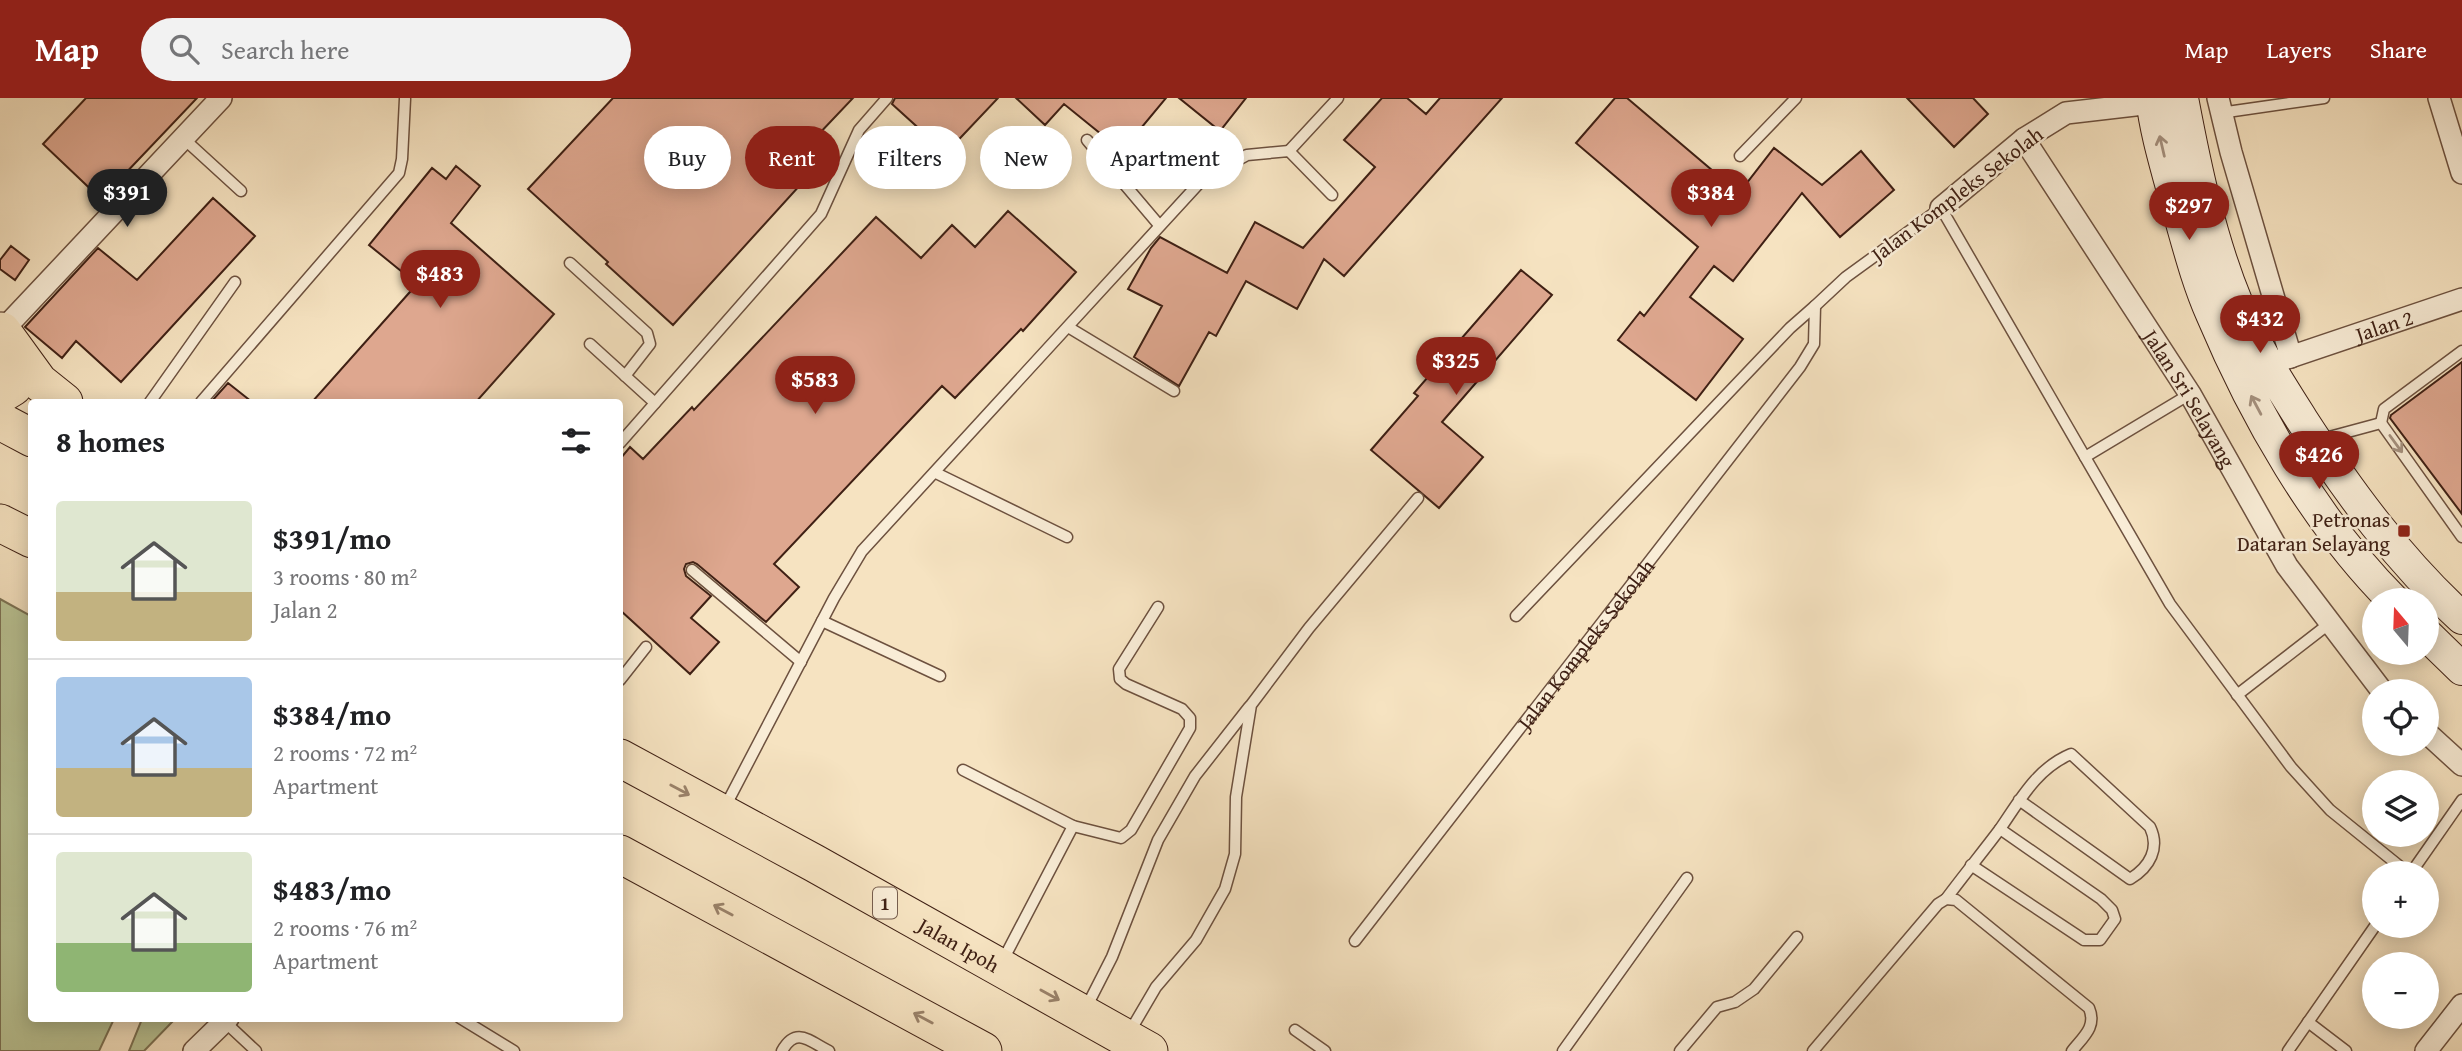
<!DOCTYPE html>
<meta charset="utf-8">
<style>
body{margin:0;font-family:"Gentium Book Plus",serif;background:#f2f2f2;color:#202124;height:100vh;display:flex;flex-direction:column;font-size:26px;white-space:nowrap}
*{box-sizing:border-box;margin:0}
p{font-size:23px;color:#757577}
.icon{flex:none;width:38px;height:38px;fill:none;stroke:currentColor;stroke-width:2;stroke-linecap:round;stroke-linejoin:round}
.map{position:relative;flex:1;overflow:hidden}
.sheet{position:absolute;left:28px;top:301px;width:595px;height:623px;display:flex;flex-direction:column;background:#fff;border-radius:7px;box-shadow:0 4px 18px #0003}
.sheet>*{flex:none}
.top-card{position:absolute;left:644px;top:28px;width:665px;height:63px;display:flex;gap:14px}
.needle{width:46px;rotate:341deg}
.controls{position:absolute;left:2362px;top:490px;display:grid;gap:14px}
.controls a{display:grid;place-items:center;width:77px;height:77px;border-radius:50%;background:#fff;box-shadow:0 4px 18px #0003;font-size:35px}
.price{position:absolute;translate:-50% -60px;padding:0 16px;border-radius:24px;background:#8f2418;color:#fff;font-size:23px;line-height:46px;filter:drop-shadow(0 2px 4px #0008)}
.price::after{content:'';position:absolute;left:50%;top:42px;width:21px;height:16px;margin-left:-10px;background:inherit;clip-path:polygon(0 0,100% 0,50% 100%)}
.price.on{background:#222;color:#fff}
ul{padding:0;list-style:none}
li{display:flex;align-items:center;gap:21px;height:175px;padding:0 28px}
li+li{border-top:2px solid #e0e0e0}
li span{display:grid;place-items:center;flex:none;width:196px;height:140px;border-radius:7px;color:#555}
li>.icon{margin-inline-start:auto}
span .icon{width:84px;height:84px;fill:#fffc;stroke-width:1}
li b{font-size:30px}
h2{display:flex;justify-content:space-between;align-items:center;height:84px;padding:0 28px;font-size:30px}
.pill{padding:0 24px;border-radius:32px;background:#fff;box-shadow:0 4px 18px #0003;font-size:24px;line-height:63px}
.pill.on{background:#8f2418;color:#fff}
header{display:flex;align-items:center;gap:42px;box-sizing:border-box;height:98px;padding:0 35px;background:#8f2418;color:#fff}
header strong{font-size:33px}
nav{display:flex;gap:38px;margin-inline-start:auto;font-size:24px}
.search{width:490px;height:63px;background:#f2f2f2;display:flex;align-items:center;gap:18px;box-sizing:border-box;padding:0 24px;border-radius:38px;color:#757577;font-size:26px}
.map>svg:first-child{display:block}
.green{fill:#bac495;stroke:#7c7254;stroke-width:2}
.building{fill:#dea78f;stroke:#3f2014;stroke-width:2}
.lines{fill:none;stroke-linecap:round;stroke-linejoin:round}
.service-casing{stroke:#6d513f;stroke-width:13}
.minor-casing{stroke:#6d513f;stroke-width:24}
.secondary-casing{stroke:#3f2014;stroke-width:34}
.trunk-casing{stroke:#3f2014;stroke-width:39}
.service{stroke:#f9edd7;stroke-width:10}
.minor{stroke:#f9edd7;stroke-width:21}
.secondary{stroke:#f9edd7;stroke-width:32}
.trunk{stroke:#f6e3c1;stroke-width:37}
.oneway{stroke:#a5917f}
.oneway2{stroke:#9a826a}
.poi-dot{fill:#8f2418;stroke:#f9edd7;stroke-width:2.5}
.labels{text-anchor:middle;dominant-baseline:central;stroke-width:5;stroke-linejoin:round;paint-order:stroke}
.shield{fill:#f9edd7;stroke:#775e4e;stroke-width:2}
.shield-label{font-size:19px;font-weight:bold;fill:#3f2014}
.street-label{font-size:21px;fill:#3f2014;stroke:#f9edd7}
.poi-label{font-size:21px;fill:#3f2014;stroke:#f9edd7;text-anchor:end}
</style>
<header>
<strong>Map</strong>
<div class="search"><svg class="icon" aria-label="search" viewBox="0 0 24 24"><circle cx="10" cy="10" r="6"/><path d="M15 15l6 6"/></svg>Search here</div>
<nav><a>Map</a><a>Layers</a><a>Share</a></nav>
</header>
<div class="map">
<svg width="2462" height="953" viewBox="0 0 2462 953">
<rect width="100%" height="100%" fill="#f6e3c1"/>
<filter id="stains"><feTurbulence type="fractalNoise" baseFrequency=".00286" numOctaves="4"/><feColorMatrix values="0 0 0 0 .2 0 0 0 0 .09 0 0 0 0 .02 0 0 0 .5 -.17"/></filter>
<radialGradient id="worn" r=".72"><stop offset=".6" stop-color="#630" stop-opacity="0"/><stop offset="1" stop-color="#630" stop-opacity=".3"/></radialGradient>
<path class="green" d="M0,501L31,518L32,920L114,921L99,953H0Z
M142,921H175L144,953H129Z"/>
<path class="building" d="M86,0H197L101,101L43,46Z
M613,0H853L816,39L831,53L673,227L606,166L608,164L528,91Z
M895,0H998L946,55L892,6Z
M1016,0H1166L1122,53L1064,6L1045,27Z
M1179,0H1246L1220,33Z
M1382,0H1407L1426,16L1440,0H1502L1344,178L1324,161L1297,211L1246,183L1216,238L1209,234L1179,288L1134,259L1162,208L1128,191L1151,150L1160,139L1227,175L1255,124L1303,150L1375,69L1344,42Z
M1615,0H1627L1739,95L1774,50L1822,87L1861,53L1894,92L1840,139L1802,95L1733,183L1714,168L1690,199L1743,241L1696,302L1618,242L1640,214L1644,218L1698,149L1576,45Z
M1907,0H1973L1988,16L1954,49Z
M456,68L480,88L451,125L554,216L476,304H312L417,186L369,147L432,70L446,81Z
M213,100L255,138L121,284L76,243L62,260L25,229L98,150L137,182Z
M1008,113L1076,174L1023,233L1021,231L955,300L942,288L774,466L799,489L766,524L697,466L693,464L686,466L684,471L686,478L711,498L691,520L719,544L690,576L620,512V361L630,349L643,361L692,309L694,312L876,119L921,160L952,127L975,149Z
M11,148L29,162L15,182L0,171V162Z
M1521,172L1552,197L1442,324L1483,359L1439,410L1371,352L1418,298L1414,295Z
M2462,264V416L2390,320L2391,317Z
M228,285L252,304H211Z"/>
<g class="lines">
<g class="service-casing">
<g id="service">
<path d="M2220,15L2324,0"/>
<path d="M183,40L241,93"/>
<path d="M1087,42L1159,127"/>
<path d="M1289,53L1338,0"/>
<path d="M1740,58L1796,0"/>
<path d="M570,165L647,235L650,246L625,278"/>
<path d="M1815,208L1846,179L1941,110L2170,506L2291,669L2330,712L2408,775"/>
<path d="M1068,229L1174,293"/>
<path d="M590,246L655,305"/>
<path d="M150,304L235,184"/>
<path d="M201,304L399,75L402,61L405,1"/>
<path d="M2381,325L2384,311L2462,253"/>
<path d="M2318,342L2381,325L2462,439"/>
<path d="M620,345L821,116L859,32L887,0"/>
<path d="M2085,359L2190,296"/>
<path d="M936,375L1067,439"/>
<path d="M692,472L801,564"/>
<path d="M822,523L940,578"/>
<path d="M620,582L646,549"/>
<path d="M2237,597L2330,525"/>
<path d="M963,672L1073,728L1002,864"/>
<path d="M725,709L834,500L862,453L1203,81L1247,57L1289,53L1332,97"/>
<path d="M1073,728L1121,740L1131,732L1190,630V620L1182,611L1126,586L1120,581L1119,571L1158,509"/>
<path d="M1971,767L2084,842H2100L2115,821L2112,812L2101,801L2000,731"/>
<path d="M2411,775L2462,702"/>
<path d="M1946,801C1963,778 1982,755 2000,731C2020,702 2037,670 2071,656L2150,729C2160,750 2150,769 2130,781L2019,702"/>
<path id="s1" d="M1355,843L1800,269L1814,246L1815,208L1790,230L1516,518"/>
<path d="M1086,910L1112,859L1158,742L1195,678L1249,609"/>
<path d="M460,920L514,953"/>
<path d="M225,924L256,953"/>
<path d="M2308,924L2346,953"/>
<path d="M1295,932L1325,953"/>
<path d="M1129,935L1156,889L1196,842L1225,791L1235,756L1236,699L1251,607L1309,530L1418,400"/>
<path d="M782,953C796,928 809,943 829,953"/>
<path d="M1563,953L1687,780"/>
<path d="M1680,953L1717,909L1735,904L1754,891L1797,839"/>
<path d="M1813,953L1938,806L1946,801L1956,802L2089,910C2097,929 2083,939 2072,953"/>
<path d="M2288,953L2375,828"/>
</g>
</g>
<g class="minor-casing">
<g id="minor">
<path d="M2218,0L2231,54L2291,259"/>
<path d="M2439,0L2462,75"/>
<path id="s2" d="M2024,41L2190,296L2287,468L2382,593"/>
<path d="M1941,110L2024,41L2066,15L2152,5"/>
<path d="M2,233L221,0"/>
<path id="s3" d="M2278,263L2462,201"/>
<path d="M2427,635L2462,667"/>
<path d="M194,953L228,920"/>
<path d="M2426,953L2462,907"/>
</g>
</g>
<g class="secondary-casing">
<path id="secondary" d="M2152,0C2156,35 2167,70 2176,104C2187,141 2196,180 2212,216C2254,316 2316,425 2393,502
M2182,0C2195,69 2210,141 2237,206C2254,247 2278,284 2302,322C2348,393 2399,463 2462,520
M2427,537L2462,571"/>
</g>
<g class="trunk-casing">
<g id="trunk">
<path d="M2,233L39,284L64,304"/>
<path d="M0,297L13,289C17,270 5,260 3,242"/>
<path d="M0,323L32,340"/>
<path d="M0,425L32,441"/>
<path id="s4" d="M620,660L814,765L1149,953"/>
<path d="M620,756L983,953"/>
</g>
</g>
<use href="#service" class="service"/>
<use href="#minor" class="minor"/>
<use href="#secondary" class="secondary"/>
<use href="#trunk" class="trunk"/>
</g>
<defs><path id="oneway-shaft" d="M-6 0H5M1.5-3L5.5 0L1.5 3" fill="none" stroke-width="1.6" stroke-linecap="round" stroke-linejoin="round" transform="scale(1.75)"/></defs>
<g class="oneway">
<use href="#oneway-shaft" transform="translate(2162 48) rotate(-103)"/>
<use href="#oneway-shaft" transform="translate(2256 307) rotate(-118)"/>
<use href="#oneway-shaft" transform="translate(2396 346) rotate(54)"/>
</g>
<g class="oneway2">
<use href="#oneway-shaft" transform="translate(680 692) rotate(28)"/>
<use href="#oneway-shaft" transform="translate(723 812) rotate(-152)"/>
<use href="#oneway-shaft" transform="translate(1050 897) rotate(29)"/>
<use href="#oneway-shaft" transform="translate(923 920) rotate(-152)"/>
</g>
<rect class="poi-dot" x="2397" y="426" width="14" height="14" rx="3.5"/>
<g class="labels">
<rect class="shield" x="873" y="789.5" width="24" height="31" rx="5"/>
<g class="shield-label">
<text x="885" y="805">1</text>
</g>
<g class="street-label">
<text transform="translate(1957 96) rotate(-37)">Jalan Kompleks Sekolah</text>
<text stroke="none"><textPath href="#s3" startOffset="112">Jalan 2</textPath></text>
<text stroke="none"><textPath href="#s2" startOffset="308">Jalan Sri Selayang</textPath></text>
<text stroke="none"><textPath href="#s1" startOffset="376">Jalan Kompleks Sekolah</textPath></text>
<text stroke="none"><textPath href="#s4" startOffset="387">Jalan Ipoh</textPath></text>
</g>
<g class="poi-label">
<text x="2390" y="421">Petronas<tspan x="2390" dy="24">Dataran Selayang</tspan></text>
</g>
</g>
<rect width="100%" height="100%" filter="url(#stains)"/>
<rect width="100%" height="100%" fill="url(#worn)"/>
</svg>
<div class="controls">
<a><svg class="needle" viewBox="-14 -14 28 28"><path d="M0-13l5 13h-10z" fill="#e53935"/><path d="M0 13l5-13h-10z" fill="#757577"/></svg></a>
<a><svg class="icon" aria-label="locate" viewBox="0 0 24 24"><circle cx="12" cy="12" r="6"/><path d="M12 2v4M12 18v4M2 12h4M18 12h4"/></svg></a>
<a><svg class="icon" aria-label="layers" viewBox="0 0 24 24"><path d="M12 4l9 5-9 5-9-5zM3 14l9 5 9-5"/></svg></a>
<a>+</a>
<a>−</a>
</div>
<b class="price on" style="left:127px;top:131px">$391</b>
<b class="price" style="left:1711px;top:131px">$384</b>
<b class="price" style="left:2189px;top:144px">$297</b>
<b class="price" style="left:440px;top:212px">$483</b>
<b class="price" style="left:2260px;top:257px">$432</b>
<b class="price" style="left:1456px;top:299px">$325</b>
<b class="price" style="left:815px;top:318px">$583</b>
<b class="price" style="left:2319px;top:393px">$426</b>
<div class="top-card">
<a class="pill">Buy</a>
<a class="pill on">Rent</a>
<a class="pill">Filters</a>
<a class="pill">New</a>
<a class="pill">Apartment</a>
</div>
<section class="sheet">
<h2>8 homes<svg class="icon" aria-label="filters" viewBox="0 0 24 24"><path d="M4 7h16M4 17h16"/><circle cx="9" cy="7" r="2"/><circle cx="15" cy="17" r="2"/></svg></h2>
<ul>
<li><span style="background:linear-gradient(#dfe7d0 65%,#c2b280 0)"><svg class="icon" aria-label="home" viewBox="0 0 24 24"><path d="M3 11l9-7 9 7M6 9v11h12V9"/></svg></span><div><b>$391/mo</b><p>3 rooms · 80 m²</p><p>Jalan 2</p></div></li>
<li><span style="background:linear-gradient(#a9c7e8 65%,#c2b280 0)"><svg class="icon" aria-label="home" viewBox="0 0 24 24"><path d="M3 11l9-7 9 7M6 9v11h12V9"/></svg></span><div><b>$384/mo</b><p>2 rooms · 72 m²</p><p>Apartment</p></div></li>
<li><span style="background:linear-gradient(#dfe7d0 65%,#8fb573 0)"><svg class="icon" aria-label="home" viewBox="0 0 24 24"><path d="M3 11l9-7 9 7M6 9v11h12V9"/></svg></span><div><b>$483/mo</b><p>2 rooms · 76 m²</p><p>Apartment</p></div></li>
</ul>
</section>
</div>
